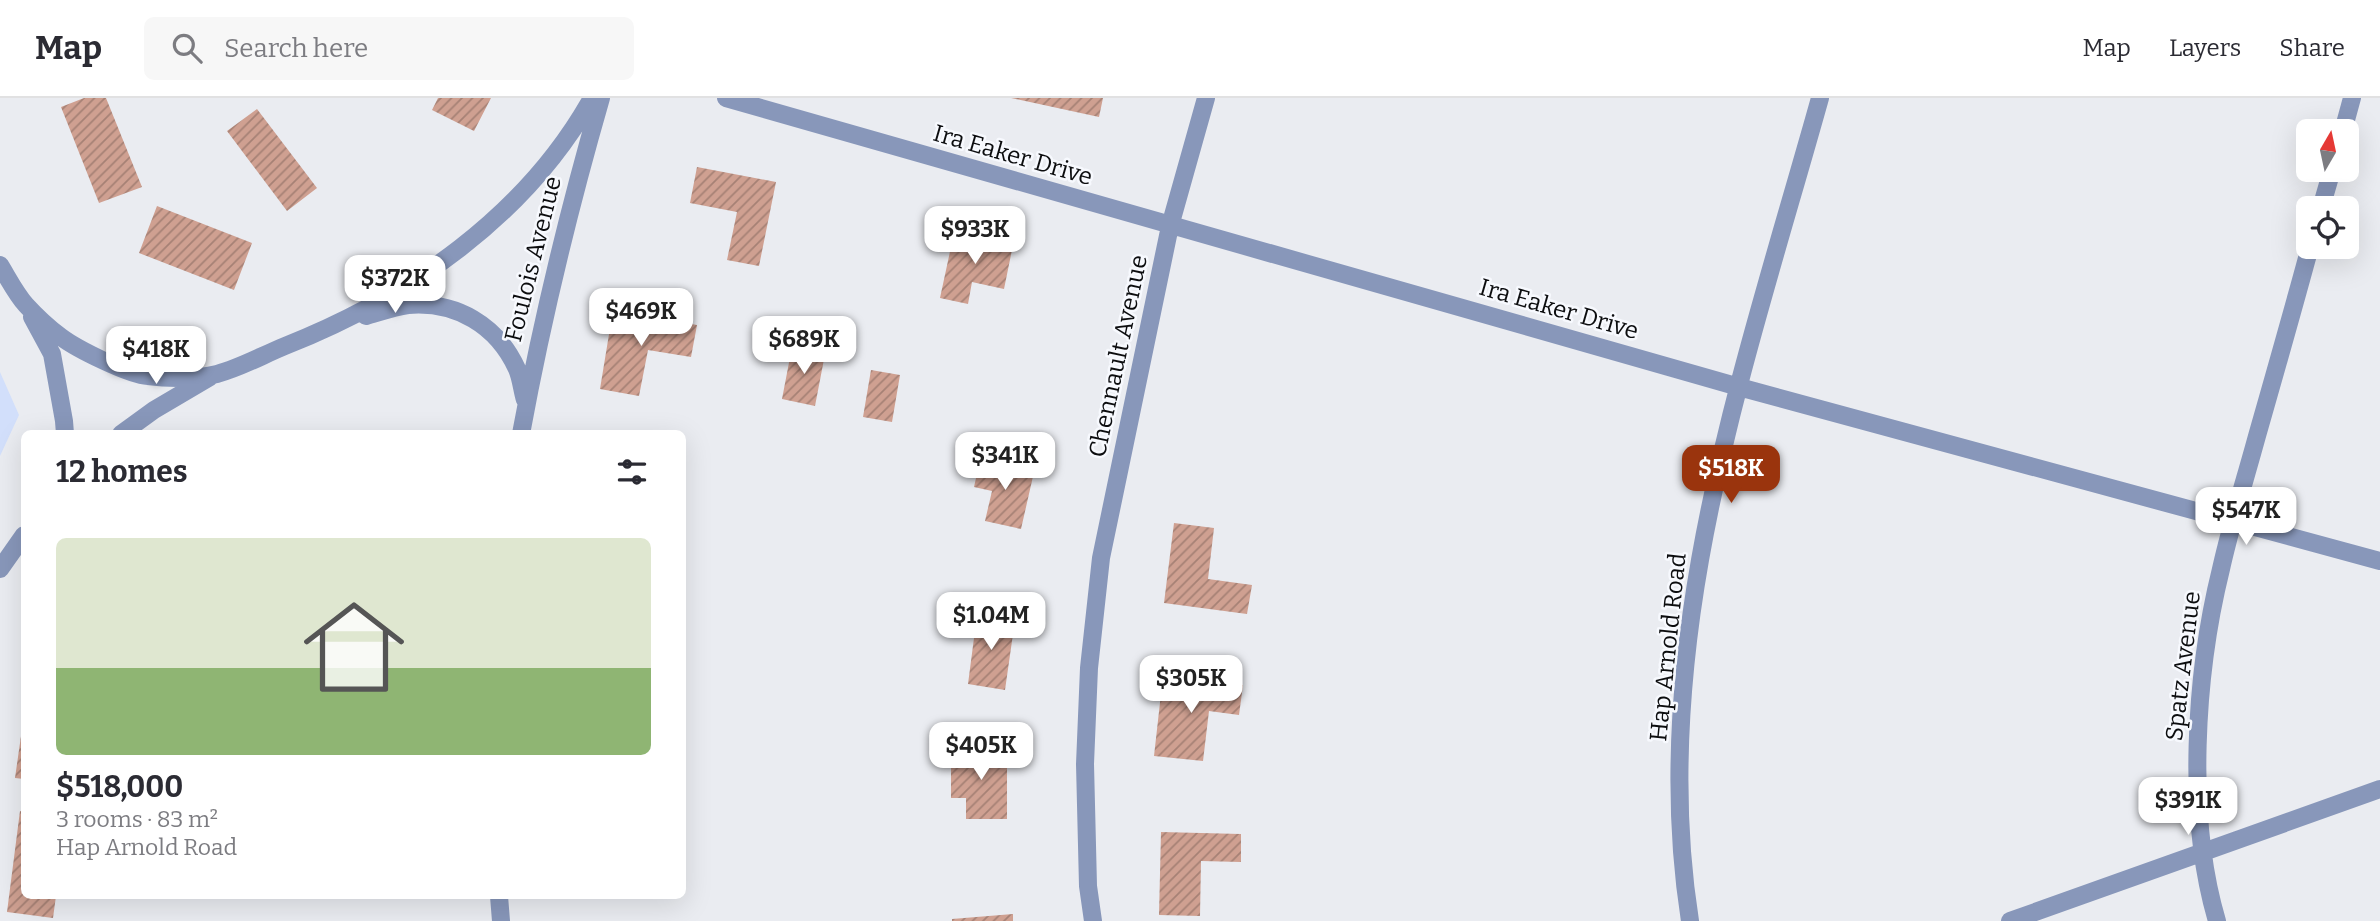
<!DOCTYPE html>
<meta charset="utf-8">
<style>
body{margin:0;font-family:Bitter,serif;background:#f7f7f7;color:#2b2b33;height:100vh;display:flex;flex-direction:column;font-size:26px;white-space:nowrap}
*{box-sizing:border-box;margin:0}
p{font-size:23px;color:#7c7c81}
.icon{flex:none;width:38px;height:38px;fill:none;stroke:currentColor;stroke-width:2;stroke-linecap:round;stroke-linejoin:round}
.map{position:relative;flex:1;overflow:hidden}
.side{position:absolute;left:21px;top:332px;width:665px;height:469px;display:flex;flex-direction:column;background:#fff;border-radius:10px;box-shadow:0 7px 28px #0002}
.side>*{flex:none}
.needle{width:46px;rotate:9deg}
.buttons{position:absolute;left:2296px;top:21px;display:grid;gap:14px}
.buttons a{display:grid;place-items:center;width:63px;height:63px;border-radius:10px;background:#fff;box-shadow:0 7px 28px #0002;font-size:35px}
.price{position:absolute;translate:-50% -60px;padding:0 16px;border-radius:14px;background:#fff;color:#222;font-size:23px;line-height:46px;filter:drop-shadow(0 2px 4px #0008)}
.price::after{content:'';position:absolute;left:50%;top:42px;width:21px;height:16px;margin-left:-10px;background:inherit;clip-path:polygon(0 0,100% 0,50% 100%)}
.price.active{background:#9a340d;color:#fff}
ul{padding:0;list-style:none}
li{display:grid;align-content:center;gap:14px;height:371px;padding:0 35px}
li span{display:grid;place-items:center;height:217px;border-radius:10px;color:#555}
li>.icon{margin-inline-start:auto}
span .icon{width:126px;height:126px;fill:#fffc;stroke-width:1}
li b{font-size:30px}
h2{display:flex;justify-content:space-between;align-items:center;height:84px;padding:0 35px;font-size:30px}
header{display:flex;align-items:center;gap:42px;box-sizing:border-box;height:98px;padding:0 35px;background:#fff;border-bottom:2px solid #e1e1e2}
header strong{font-size:33px}
nav{display:flex;gap:38px;margin-inline-start:auto;font-size:24px}
.search{width:490px;height:63px;background:#f7f7f7;display:flex;align-items:center;gap:18px;box-sizing:border-box;padding:0 24px;border-radius:10px;color:#7c7c81;font-size:26px}
.map>svg:first-child{display:block}
.green{fill:#d2dffb}
.building{fill:url(#building-hatch)}
.lines{fill:none;stroke-linecap:round;stroke-linejoin:round}
.street{stroke:#8897ba;stroke-width:18}
.labels{text-anchor:middle;dominant-baseline:central;stroke-width:5;stroke-linejoin:round;paint-order:stroke}
.street-label{font-size:24px;fill:#0c0d0f;stroke:#f7f9fe}
</style>
<header>
<strong>Map</strong>
<div class="search"><svg class="icon" aria-label="search" viewBox="0 0 24 24"><circle cx="10" cy="10" r="6"/><path d="M15 15l6 6"/></svg>Search here</div>
<nav><a>Map</a><a>Layers</a><a>Share</a></nav>
</header>
<div class="map">
<svg width="2380" height="823" viewBox="0 0 2380 823">
<defs>
<pattern id="building-hatch" width="6" height="6" patternUnits="userSpaceOnUse" patternTransform="scale(1.75)"><rect width="6" height="6" fill="#cfa091"/><path d="M-1 1l2-2M0 6l6-6M5 7l2-2" fill="none" stroke="#a68175"/></pattern>
</defs>
<rect width="100%" height="100%" fill="#eaecf1"/>
<path class="green" d="M0,274L19,317L0,358Z"/>
<path class="building" d="M84,0H106L142,89L99,105L61,9Z
M438,0H491L474,33L432,12Z
M1011,0H1103L1099,19Z
M257,11L317,90L287,113L227,33Z
M697,69L776,84L759,168L727,162L737,114L690,105Z
M157,108L252,145L234,192L139,155Z
M954,135L1013,147L1004,191L972,184L968,206L940,200Z
M613,212L697,227L691,259L648,252L639,298L600,291Z
M792,249L825,256L815,308L782,301Z
M871,272L900,277L892,324L863,319Z
M980,362L1034,374L1021,431L985,423L992,393L974,389Z
M1174,425L1214,430L1208,481L1252,487L1247,516L1164,505Z
M977,517L1015,522L1005,592L968,586Z
M1163,578L1243,587L1239,617L1209,613L1203,663L1154,658Z
M23,624H24V681L15,680Z
M951,651H1007V721H966V700H951Z
M20,713L24,714V798H56L53,820L7,814Z
M1161,734L1241,736V764L1201,763L1200,818L1159,817Z
M1013,816V823H952V821Z"/>
<g class="lines">
<path class="street" d="M726,0L1739,289L2380,463
M2343,33L2352,0
M2321,110L2332,72
M0,167C8,180 16,196 26,207C36,218 49,230 61,239C77,251 129,277 148,278C169,281 196,281 217,276C240,270 263,257 285,248C409,199 526,118 592,0
M366,218C380,214 394,209 408,207C456,203 497,227 517,271C521,280 522,292 525,302
M32,219L52,256L64,323L65,336
M121,336L154,312L210,279
M521,336C542,222 569,111 601,0
M0,471L24,437
M499,798L501,823
M1093,823L1088,788L1085,666L1089,570L1101,460L1170,128L1206,0
M1690,823C1646,544 1746,265 1820,0
M2010,823L2380,691
M2217,823C2186,719 2195,576 2221,471C2231,426 2245,382 2257,338C2275,275 2293,212 2310,149"/>
</g>
<g class="labels">
<g class="street-label">
<text transform="translate(1013 57) rotate(16)">Ira Eaker Drive</text>
<text transform="translate(533 161) rotate(-76)">Foulois Avenue</text>
<text transform="translate(1559 211) rotate(16)">Ira Eaker Drive</text>
<text transform="translate(1118 258) rotate(-78)">Chennault Avenue</text>
<text transform="translate(1668 549) rotate(-84)">Hap Arnold Road</text>
<text transform="translate(2183 568) rotate(-83)">Spatz Avenue</text>
</g>
</g>
</svg>
<div class="buttons">
<a><svg class="needle" viewBox="-14 -14 28 28"><path d="M0-13l5 13h-10z" fill="#e53935"/><path d="M0 13l5-13h-10z" fill="#7c7c81"/></svg></a>
<a><svg class="icon" aria-label="locate" viewBox="0 0 24 24"><circle cx="12" cy="12" r="6"/><path d="M12 2v4M12 18v4M2 12h4M18 12h4"/></svg></a>
</div>
<b class="price" style="left:975px;top:168px">$933K</b>
<b class="price" style="left:395px;top:217px">$372K</b>
<b class="price" style="left:641px;top:250px">$469K</b>
<b class="price" style="left:804px;top:278px">$689K</b>
<b class="price" style="left:156px;top:288px">$418K</b>
<b class="price" style="left:1005px;top:394px">$341K</b>
<b class="price active" style="left:1731px;top:407px">$518K</b>
<b class="price" style="left:2246px;top:449px">$547K</b>
<b class="price" style="left:991px;top:554px">$1.04M</b>
<b class="price" style="left:1191px;top:617px">$305K</b>
<b class="price" style="left:981px;top:684px">$405K</b>
<b class="price" style="left:2188px;top:739px">$391K</b>
<section class="side">
<h2>12 homes<svg class="icon" aria-label="filters" viewBox="0 0 24 24"><path d="M4 7h16M4 17h16"/><circle cx="9" cy="7" r="2"/><circle cx="15" cy="17" r="2"/></svg></h2>
<ul>
<li><span style="background:linear-gradient(#dfe7d0 60%,#8fb573 0)"><svg class="icon" aria-label="home" viewBox="0 0 24 24"><path d="M3 11l9-7 9 7M6 9v11h12V9"/></svg></span><div><b>$518,000</b><p>3 rooms · 83 m²</p><p>Hap Arnold Road</p></div></li>
</ul>
</section>
</div>
